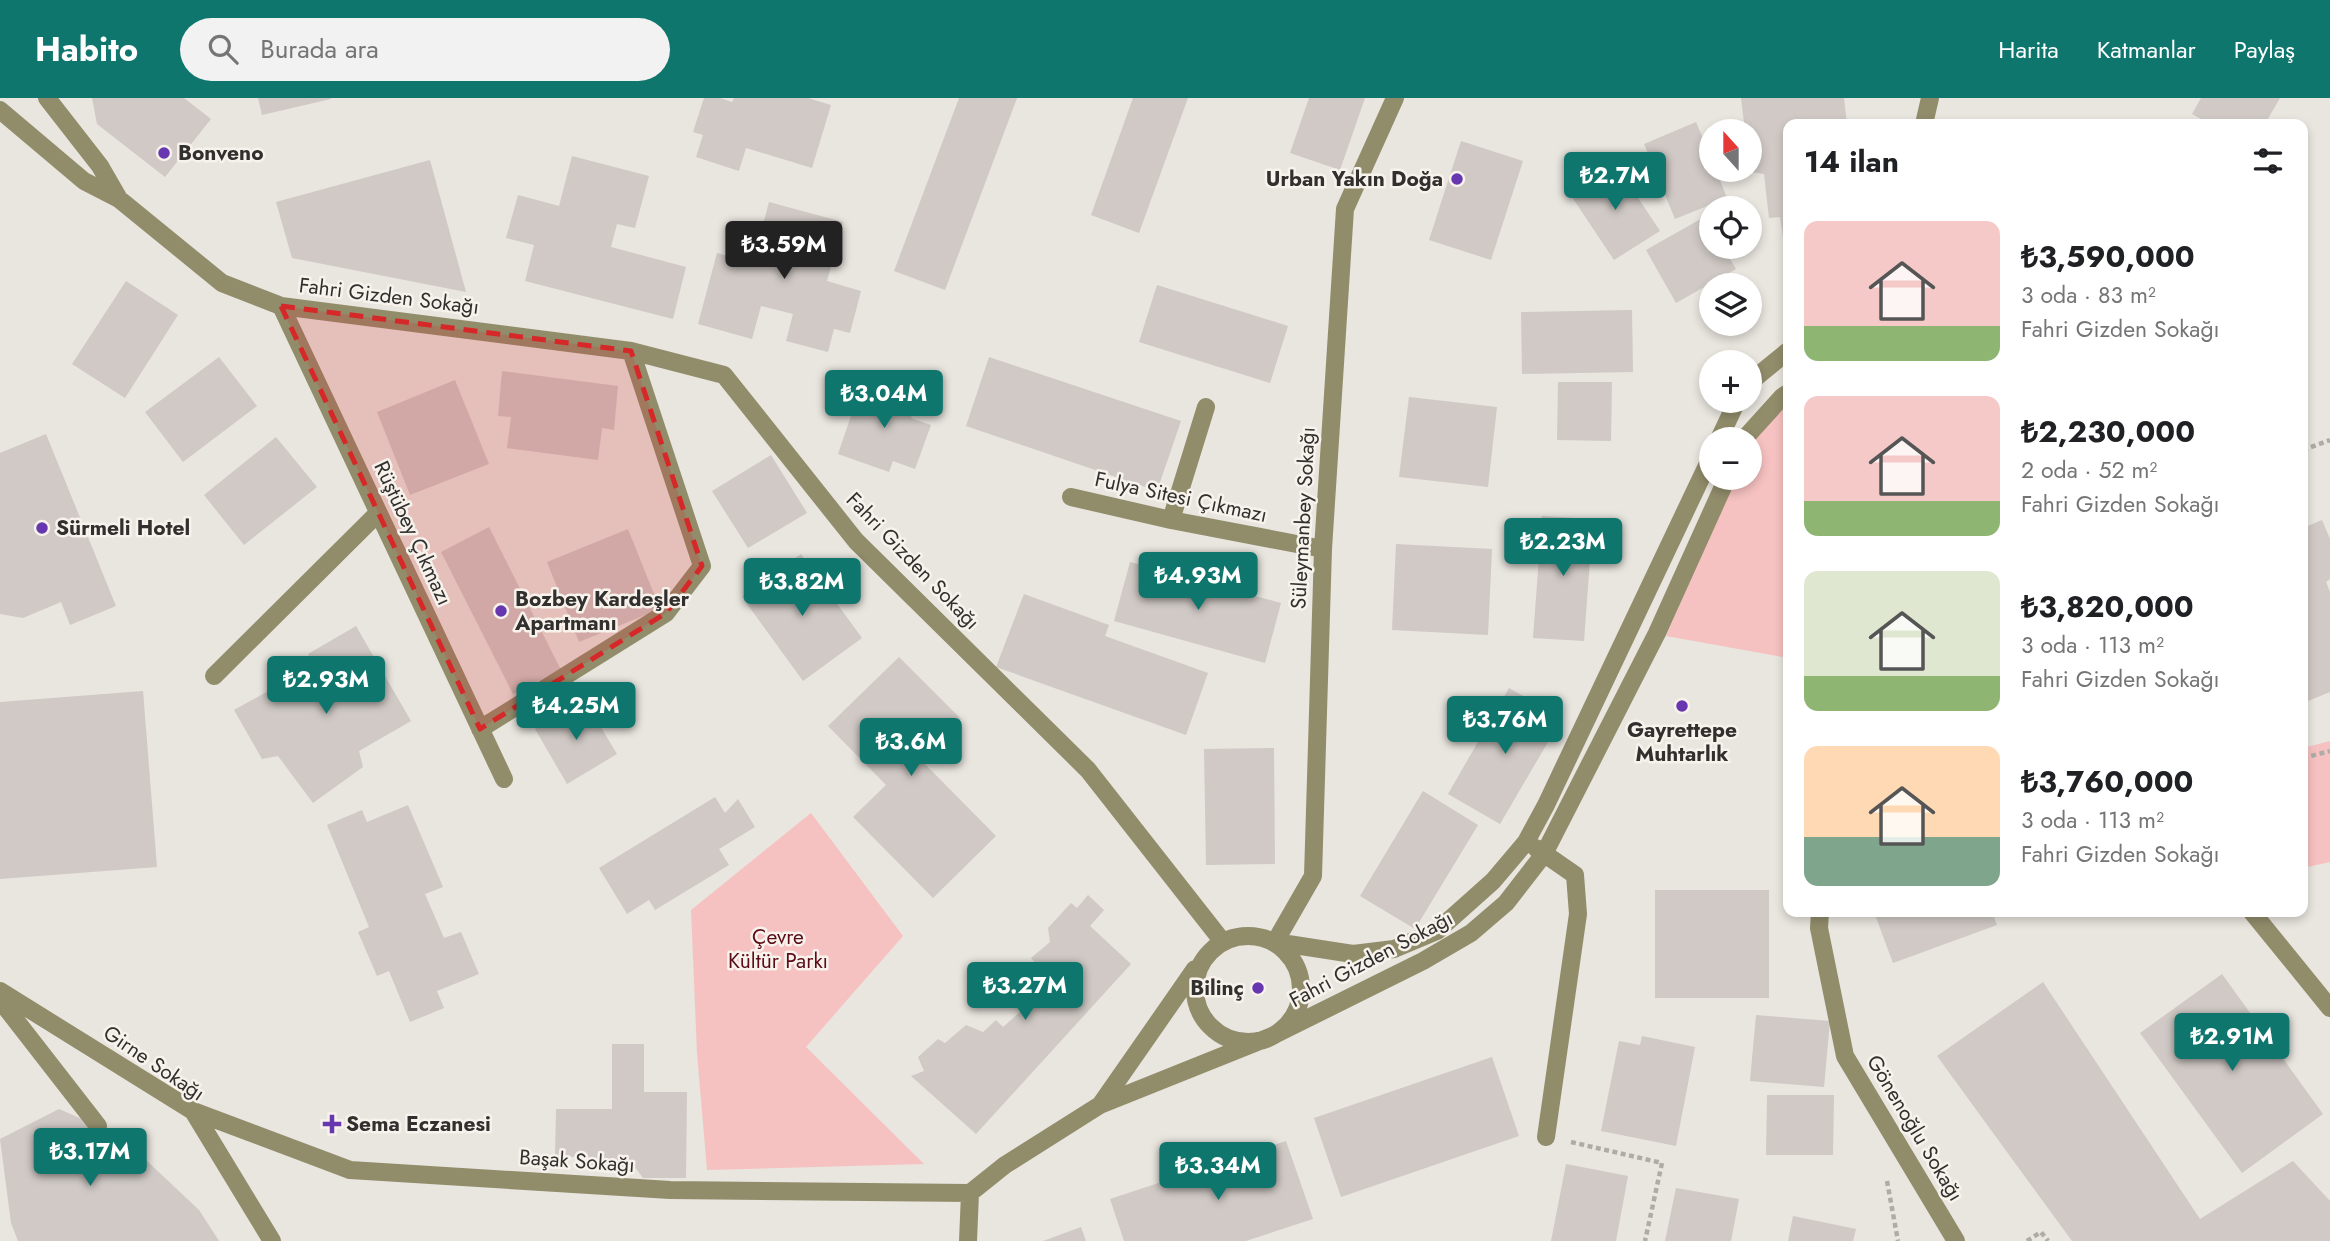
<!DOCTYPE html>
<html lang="tr">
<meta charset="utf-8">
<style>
body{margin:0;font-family:Jost,sans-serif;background:#f2f2f2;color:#202124;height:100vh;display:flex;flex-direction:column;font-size:26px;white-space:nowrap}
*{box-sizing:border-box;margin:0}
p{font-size:23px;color:#757577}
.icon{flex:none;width:38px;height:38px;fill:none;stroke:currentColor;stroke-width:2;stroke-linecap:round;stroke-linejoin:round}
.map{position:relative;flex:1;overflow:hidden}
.sheet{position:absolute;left:1783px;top:21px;width:525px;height:798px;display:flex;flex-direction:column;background:#fff;border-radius:14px;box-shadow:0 4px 10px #0003}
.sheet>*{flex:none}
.needle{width:46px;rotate:339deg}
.buttons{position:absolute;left:1699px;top:21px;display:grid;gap:14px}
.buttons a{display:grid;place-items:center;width:63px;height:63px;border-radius:50%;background:#fff;box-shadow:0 4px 10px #0003;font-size:35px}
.price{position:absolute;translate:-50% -60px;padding:0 16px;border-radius:7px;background:#0f766e;color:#fff;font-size:23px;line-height:46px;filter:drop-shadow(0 2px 4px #0008)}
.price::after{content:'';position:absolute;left:50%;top:42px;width:21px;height:16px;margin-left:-10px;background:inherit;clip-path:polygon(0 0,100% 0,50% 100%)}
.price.active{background:#222;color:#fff}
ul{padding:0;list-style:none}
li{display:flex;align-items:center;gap:21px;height:175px;padding:0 21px}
li span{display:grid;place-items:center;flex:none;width:196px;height:140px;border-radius:14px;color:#555}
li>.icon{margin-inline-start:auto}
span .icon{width:84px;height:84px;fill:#fffc;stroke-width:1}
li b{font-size:30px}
h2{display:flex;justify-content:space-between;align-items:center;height:84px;padding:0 21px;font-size:30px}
header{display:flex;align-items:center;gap:42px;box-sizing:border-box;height:98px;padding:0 35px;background:#0f766e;color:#fff}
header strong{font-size:33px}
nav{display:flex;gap:38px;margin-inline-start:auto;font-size:24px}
.search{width:490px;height:63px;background:#f2f2f2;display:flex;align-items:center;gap:18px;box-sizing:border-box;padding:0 24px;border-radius:38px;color:#757577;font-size:26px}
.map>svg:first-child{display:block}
.green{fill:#f6c2c1}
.building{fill:#d0c9c5}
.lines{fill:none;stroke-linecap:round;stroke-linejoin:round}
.path{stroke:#afaca7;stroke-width:4.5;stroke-dasharray:5 3.5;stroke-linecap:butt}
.minor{stroke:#918d6b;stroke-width:18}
.marked{fill:#d62828;fill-opacity:0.2;stroke:#d62828;stroke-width:5;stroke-dasharray:14 9;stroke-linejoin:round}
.poi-dot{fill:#6737af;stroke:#f7f2ec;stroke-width:2.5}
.labels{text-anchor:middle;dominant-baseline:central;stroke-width:5;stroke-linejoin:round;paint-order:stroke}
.poi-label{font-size:21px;font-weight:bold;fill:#32302e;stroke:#f7f2ec;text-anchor:start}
.street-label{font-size:21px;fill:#32302e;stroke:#f7f2ec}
.park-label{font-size:21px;fill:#5d0c17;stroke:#f7f2ec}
</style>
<header>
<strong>Habito</strong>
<div class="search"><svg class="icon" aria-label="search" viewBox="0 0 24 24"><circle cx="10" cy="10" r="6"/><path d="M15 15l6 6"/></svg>Burada ara</div>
<nav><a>Harita</a><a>Katmanlar</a><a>Paylaş</a></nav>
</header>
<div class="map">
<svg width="2330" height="1143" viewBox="0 0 2330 1143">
<rect width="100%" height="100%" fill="#e9e5df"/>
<path class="green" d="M1788,308V560L1666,538L1735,380H1750V346L1761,321Z
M2330,643V764L2303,770V650Z
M811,715L903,838L806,949L924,1066L707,1072L697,955L691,812Z"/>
<path class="building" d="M92,0H184L211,21L165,79L97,26Z
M258,0H331V1L262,17Z
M704,0H720L732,4L734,0H808L831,7L812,70L746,50L739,73L696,59L703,37L693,34Z
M959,0H1017L945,192L894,173Z
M1133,0H1188L1139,135L1091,117Z
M1309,0H1365L1340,72L1290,55Z
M1741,0H1844L1847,26H1788V147H1784L1780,119L1769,120L1764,76L1751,74L1750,33H1745Z
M2201,0H2280L2265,26H2210L2192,16Z
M1696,24L1712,62V72H1716L1727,100L1675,121L1644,46Z
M1461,43L1523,63L1491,162L1429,142Z
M572,58L649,78L635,130L617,126L611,149L686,169L673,221L525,183L534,147L506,140L518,97L559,108Z
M430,62L466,194L292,160L276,104Z
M1615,65L1660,133L1614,162L1570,96Z
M769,104L843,124L827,183L861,193L850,235L834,231L828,254L786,243L793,216L761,208L752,241L698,226L717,155L753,165Z
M1706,118L1712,129V149H1723L1736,171L1676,205L1646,152Z
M126,183L178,217L125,300L72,266Z
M1157,187L1288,228L1270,285L1139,244Z
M1632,212L1633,274L1522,276L1521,214Z
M219,259L257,308L183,364L145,314Z
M989,259L1181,323L1157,393L966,328Z
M502,273L618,288L614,332L602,330L598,362L507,350L511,319L498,318Z
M455,282L489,366L410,397L377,314Z
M863,283L917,302L911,320L931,327L915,371L893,363L889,374L838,356Z
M1558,284H1612L1611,343L1557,342Z
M1409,299L1497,309L1488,389L1399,379Z
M46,336L116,508L70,527L61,504L23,520L0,516V355Z
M276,339L317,389L244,447L204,397Z
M771,357L807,415L748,450L712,393Z
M1542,418L1593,421L1584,543L1533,540Z
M2322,422L2330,441V481L2326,484L2330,494V594L2303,605V430Z
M489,429L561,572L513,596L441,454Z
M628,431L660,511L579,544L547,464Z
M1396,446L1492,451L1488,537L1392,532Z
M801,456L862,540L803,583L742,499Z
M1130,464L1281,505L1265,565L1114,523Z
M1024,496L1109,527L1105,538L1208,575L1186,637L996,569Z
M356,528L411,623L359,653L363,669L313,705L278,658L262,661L234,612L297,577L309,598L326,588L308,556Z
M899,559L961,621L920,661L996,738L933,800L853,719L886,687L828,628Z
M1509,590L1562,620L1500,726L1448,696Z
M143,593L157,769L0,781V604Z
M584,601L617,656L567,686L535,631Z
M1274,650L1275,766L1206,767L1204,651Z
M1423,693L1478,727L1415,831L1360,798Z
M715,699L725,715L738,701L755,729L719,751L729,767L655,812L649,802L627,816L599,770Z
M408,707L443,789L425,796L444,840L461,834L479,876L437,893L444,910L410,924L389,873L377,878L358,834L369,829L327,727L362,712L367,724Z
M1655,792H1769V900H1655Z
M1088,797L1104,812L1090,828L1131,866L976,1036L911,978L924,973L918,959L938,941L945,945L966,927L983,934L996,922L1003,929L1038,898L1029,888L1045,875L1031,860L1050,844L1048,830L1071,805L1077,810Z
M1874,814H1992L1997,827L1893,865Z
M2222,876L2323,1016L2242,1075L2140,935Z
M2043,884L2200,1121L2293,1063L2330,1103V1143H2072L1937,958Z
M1756,917L1830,923L1824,989L1750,983Z
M1642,938L1695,949L1676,1048L1601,1033L1619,943L1640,947Z
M612,946H644V994H687L686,1080H643L635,1069H578V1059H555L556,1011H612Z
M1492,959L1519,1038L1341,1099L1314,1020Z
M1767,997H1834L1833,1057H1766Z
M59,1011L98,1028L147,1063L199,1112L219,1143H18L11,1125L0,1041Z
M1286,1043L1313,1121L1246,1143H1124L1110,1101Z
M1566,1066L1628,1078L1616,1143H1551Z
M1676,1090L1739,1101L1731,1143H1665Z
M1793,1118L1856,1131L1853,1143H1788Z
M1081,1129L1086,1143H1043Z"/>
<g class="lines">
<path class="path" d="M2303,352L2330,342
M2303,660L2330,653
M1571,1044L1662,1065L1645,1143
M1887,1083L1898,1143
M2027,1143L2041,1134L2048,1143"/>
<path class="minor" d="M47,0L100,68L119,101
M0,12L84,83L119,101L222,185L281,208L631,253L724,277L856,443L1088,672L1223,844
M1924,26L1930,0
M281,208L504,681
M1750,284L1788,253
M1719,341L1737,303
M1744,341L1782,299L1788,295
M1071,399L1171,422L1323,451
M1171,422L1206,309
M214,578L378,415
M480,631L666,515L702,468L631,253
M1536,750L1575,777L1578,816L1546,1039
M1820,814L1819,830L1845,958L1956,1143
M2252,814L2330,910
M1195 891a53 53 0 1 1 106 0a53 53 0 1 1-106 0Z
M1275,844L1313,778L1323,451L1345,111L1395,0
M1275,844L1353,856L1394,851L1437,833L1493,783L1526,744L1546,707L1712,357
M0,893L193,1013L272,1143
M0,902L98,1028
M1101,1006L1195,871
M193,1013L350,1072L670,1092L970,1095
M968,1143L970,1095L1005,1067L1100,1007L1272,938L1423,863L1471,835L1506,805L1544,756L1657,535L1727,380"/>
</g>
<path class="marked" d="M281,208L631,253L702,468L666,515L480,631Z"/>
<g class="poi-dot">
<circle cx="164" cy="55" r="7"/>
<circle cx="1457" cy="81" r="7"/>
<circle cx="42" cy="430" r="7"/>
<circle cx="501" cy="513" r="7"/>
<circle cx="1682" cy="608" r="7"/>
<circle cx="1258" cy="890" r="7"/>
<path d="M328.5 1015.5h7v7h7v7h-7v7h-7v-7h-7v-7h7z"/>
</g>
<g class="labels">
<g class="poi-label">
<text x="178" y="55">Bonveno</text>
<text x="1443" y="81" text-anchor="end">Urban Yakın Doğa</text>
<text x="56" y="430">Sürmeli Hotel</text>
<text x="515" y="501">Bozbey Kardeşler<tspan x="515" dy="24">Apartmanı</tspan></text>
<text x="1682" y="632" text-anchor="middle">Gayrettepe<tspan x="1682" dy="24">Muhtarlık</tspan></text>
<text x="1244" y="890" text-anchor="end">Bilinç</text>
<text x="346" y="1026">Sema Eczanesi</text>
</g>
<g class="street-label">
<text transform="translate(389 198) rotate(7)">Fahri Gizden Sokağı</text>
<text transform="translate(1181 399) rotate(12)">Fulya Sitesi Çıkmazı</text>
<text transform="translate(1303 420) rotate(-87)">Süleymanbey Sokağı</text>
<text transform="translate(413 435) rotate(65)">Rüştübey Çıkmazı</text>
<text transform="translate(913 463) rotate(46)">Fahri Gizden Sokağı</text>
<text transform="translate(1371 861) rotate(-28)">Fahri Gizden Sokağı</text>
<text transform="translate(154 965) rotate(34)">Girne Sokağı</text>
<text transform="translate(1915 1030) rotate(59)">Gönenoğlu Sokağı</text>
<text transform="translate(577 1063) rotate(4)">Başak Sokağı</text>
</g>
<g class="park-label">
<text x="778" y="839">Çevre<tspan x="778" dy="24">Kültür Parkı</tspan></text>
</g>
</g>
</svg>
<div class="buttons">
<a><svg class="needle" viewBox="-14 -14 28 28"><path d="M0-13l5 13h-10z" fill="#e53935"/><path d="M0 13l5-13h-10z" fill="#757577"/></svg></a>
<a><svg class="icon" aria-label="locate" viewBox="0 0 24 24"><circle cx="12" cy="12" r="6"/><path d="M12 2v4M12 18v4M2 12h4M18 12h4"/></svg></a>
<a><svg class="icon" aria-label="layers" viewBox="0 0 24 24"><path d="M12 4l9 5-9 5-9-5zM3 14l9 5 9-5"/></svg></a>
<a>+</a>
<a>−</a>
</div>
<b class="price" style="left:1615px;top:114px">₺2.7M</b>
<b class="price active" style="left:784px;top:183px">₺3.59M</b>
<b class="price" style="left:884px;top:332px">₺3.04M</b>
<b class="price" style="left:1563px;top:480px">₺2.23M</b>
<b class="price" style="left:1198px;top:514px">₺4.93M</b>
<b class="price" style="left:802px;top:520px">₺3.82M</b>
<b class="price" style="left:326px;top:618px">₺2.93M</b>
<b class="price" style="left:576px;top:644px">₺4.25M</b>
<b class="price" style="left:1505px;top:658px">₺3.76M</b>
<b class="price" style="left:911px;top:680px">₺3.6M</b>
<b class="price" style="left:1025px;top:924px">₺3.27M</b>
<b class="price" style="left:2232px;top:975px">₺2.91M</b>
<b class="price" style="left:90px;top:1090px">₺3.17M</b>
<b class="price" style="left:1218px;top:1104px">₺3.34M</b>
<section class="sheet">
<h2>14 ilan<svg class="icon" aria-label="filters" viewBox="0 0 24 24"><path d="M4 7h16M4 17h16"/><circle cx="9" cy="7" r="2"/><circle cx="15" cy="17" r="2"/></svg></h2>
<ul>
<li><span style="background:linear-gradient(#f6c9c9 75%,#8fb573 0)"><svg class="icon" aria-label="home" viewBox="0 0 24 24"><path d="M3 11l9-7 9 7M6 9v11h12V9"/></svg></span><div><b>₺3,590,000</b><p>3 oda · 83 m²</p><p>Fahri Gizden Sokağı</p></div></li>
<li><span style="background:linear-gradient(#f6c9c9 75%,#8fb573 0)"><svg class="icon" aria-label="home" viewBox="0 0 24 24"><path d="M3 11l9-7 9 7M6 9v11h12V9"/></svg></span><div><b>₺2,230,000</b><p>2 oda · 52 m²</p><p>Fahri Gizden Sokağı</p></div></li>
<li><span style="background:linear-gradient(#dfe7d0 75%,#8fb573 0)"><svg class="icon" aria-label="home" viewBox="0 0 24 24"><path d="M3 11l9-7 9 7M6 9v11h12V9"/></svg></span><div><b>₺3,820,000</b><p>3 oda · 113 m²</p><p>Fahri Gizden Sokağı</p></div></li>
<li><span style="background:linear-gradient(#ffd9b3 65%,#7fa58c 0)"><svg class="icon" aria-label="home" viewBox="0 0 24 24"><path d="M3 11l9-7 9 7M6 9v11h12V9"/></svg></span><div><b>₺3,760,000</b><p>3 oda · 113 m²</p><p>Fahri Gizden Sokağı</p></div></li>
</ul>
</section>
</div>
